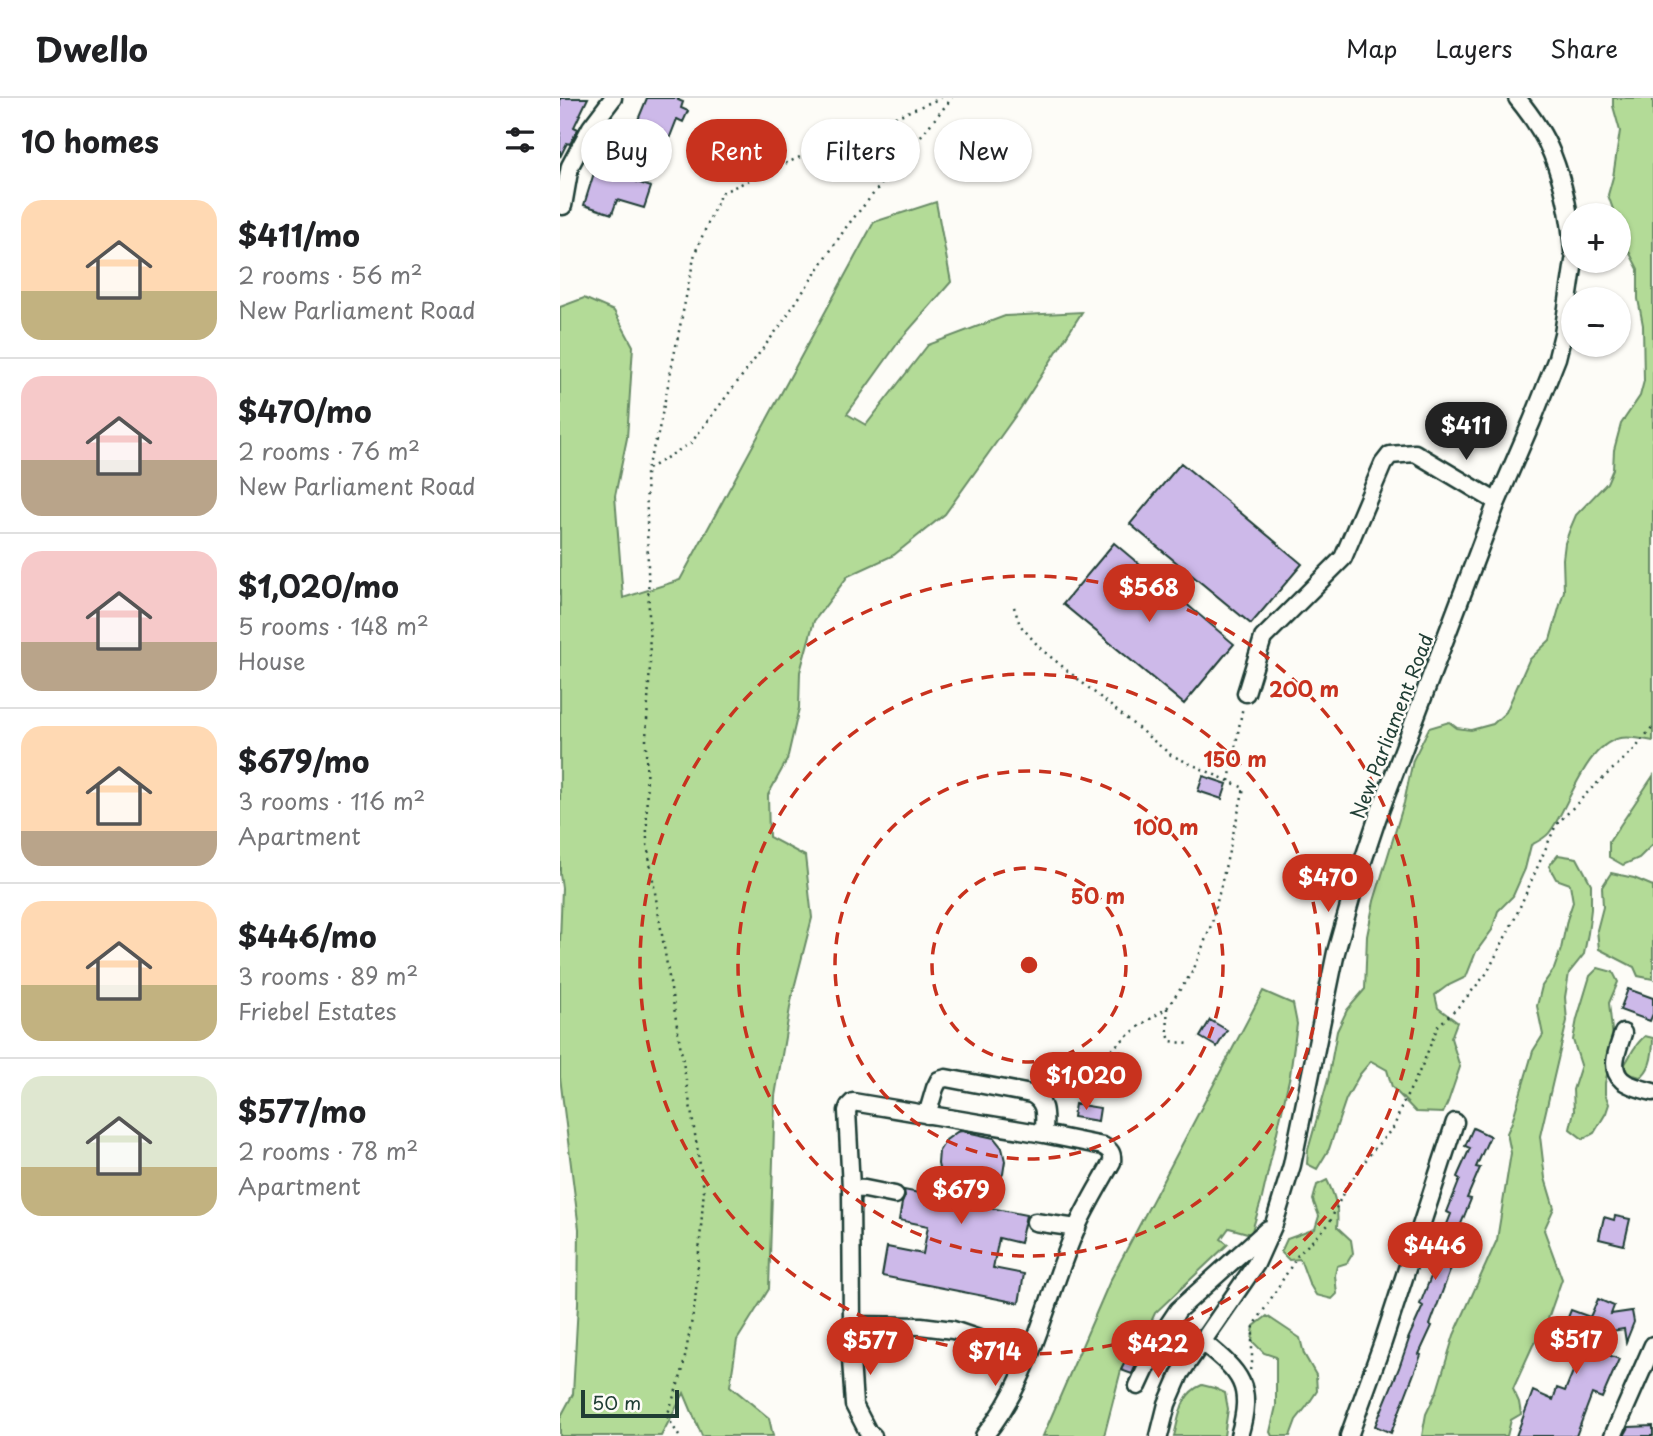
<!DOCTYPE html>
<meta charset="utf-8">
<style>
body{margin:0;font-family:"Playpen Sans",sans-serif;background:#f6f6f6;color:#202124;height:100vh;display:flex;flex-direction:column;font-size:26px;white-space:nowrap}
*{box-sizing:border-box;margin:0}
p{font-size:23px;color:#757577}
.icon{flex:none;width:38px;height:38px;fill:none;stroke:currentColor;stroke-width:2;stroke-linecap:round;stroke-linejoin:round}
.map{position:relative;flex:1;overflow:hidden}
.drawer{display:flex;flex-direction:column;background:#fff;width:560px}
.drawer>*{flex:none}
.hud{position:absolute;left:21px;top:21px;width:665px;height:63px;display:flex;gap:14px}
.buttons{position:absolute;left:1001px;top:105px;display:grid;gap:14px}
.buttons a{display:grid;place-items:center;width:70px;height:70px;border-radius:50%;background:#fff;box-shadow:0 2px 5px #0004;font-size:35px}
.scale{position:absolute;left:21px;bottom:18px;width:98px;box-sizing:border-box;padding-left:7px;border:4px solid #1f3d34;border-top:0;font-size:19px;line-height:24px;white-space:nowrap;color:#1f3d34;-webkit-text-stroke:5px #fdfcf7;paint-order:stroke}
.price{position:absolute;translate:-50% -60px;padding:0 16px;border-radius:24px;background:#c8321e;color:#fff;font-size:23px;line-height:46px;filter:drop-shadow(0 2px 4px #0008)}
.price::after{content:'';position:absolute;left:50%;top:42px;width:21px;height:16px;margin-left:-10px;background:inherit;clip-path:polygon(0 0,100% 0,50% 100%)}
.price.selected{background:#222;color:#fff}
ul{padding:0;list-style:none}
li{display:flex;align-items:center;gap:21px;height:175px;padding:0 21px}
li+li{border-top:2px solid #e0e0e0}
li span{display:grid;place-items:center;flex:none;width:196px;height:140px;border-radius:21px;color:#555}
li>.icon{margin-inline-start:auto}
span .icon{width:84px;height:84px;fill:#fffc;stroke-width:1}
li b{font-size:30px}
h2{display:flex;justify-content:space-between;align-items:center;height:84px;padding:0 21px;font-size:30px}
.chip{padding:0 24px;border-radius:32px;background:#fff;box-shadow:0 2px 5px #0004;font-size:24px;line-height:63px}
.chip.selected{background:#c8321e;color:#fff}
header{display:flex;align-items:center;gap:42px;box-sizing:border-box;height:98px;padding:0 35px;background:#fff;border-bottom:2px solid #e0e0e0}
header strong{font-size:33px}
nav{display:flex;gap:38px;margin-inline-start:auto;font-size:24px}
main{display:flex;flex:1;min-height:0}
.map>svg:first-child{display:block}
.green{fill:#b3db97;stroke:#698c66;stroke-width:2}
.building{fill:#cdb9e9;stroke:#1f3d34;stroke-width:2}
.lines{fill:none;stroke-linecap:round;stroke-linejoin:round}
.minor-casing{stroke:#1f3d34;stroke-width:21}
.path{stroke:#1f3d34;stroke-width:2.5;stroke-dasharray:2 5;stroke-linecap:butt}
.minor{stroke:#fdfcf7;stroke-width:16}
.ring{fill:none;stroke:#c8321e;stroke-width:3.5;stroke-dasharray:12 9}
.labels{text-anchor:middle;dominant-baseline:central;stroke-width:5;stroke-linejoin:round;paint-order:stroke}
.street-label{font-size:19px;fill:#1f3d34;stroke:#fdfcf7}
.centre{fill:#c8321e;stroke:#fdfcf7;stroke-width:3.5}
.ring-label{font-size:21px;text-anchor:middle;font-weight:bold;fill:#c8321e;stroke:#fdfcf7;stroke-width:5;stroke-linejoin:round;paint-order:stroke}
</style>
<header>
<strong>Dwello</strong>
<nav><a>Map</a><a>Layers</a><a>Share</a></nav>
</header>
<main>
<section class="drawer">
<h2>10 homes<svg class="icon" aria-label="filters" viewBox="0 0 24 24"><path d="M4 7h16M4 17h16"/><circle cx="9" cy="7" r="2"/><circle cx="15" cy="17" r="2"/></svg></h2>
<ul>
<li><span style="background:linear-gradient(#ffd9b3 65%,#c2b280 0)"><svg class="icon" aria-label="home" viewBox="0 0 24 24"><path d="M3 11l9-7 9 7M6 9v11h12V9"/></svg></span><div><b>$411/mo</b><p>2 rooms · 56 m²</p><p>New Parliament Road</p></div></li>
<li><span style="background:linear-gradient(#f6c9c9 60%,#b9a48a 0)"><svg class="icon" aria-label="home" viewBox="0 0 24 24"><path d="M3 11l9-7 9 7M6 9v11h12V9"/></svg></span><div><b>$470/mo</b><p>2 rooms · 76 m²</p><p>New Parliament Road</p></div></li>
<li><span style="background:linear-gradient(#f6c9c9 65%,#b9a48a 0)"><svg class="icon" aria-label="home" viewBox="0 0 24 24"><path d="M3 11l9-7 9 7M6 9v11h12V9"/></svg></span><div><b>$1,020/mo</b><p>5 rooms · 148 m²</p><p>House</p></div></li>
<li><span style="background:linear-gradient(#ffd9b3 75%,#b9a48a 0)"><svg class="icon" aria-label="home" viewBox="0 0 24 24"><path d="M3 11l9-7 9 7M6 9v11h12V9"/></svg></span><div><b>$679/mo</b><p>3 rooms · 116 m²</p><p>Apartment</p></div></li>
<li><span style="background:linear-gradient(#ffd9b3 60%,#c2b280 0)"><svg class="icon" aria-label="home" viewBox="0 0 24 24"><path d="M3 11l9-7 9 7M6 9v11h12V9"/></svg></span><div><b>$446/mo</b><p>3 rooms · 89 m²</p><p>Friebel Estates</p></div></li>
<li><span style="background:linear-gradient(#dfe7d0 65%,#c2b280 0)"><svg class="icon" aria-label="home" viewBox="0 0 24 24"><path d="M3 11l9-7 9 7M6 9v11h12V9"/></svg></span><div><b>$577/mo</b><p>2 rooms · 78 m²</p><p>Apartment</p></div></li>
</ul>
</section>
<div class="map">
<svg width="1093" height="1338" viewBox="0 0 1093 1338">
<rect width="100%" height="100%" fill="#fdfcf7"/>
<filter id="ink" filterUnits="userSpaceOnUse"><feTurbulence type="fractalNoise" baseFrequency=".0143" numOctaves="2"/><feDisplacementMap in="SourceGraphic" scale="14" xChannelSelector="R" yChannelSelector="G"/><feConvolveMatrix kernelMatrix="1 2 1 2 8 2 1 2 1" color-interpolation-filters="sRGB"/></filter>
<g filter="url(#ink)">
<path class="green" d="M1053,0H1093V643C1083,641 1070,638 1060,640C1024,648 1009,710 989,735C985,740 977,744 971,747L965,771L953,798L938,813L932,832L916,854L906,879L887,888L875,897L878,910L897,924L891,940L900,969L888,1004L883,1015L856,1014L832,989L827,972L811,963L800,976L786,1001L769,1051L757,1071L747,1066L748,1052L768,982L777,933L787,912L805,891L807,838L814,803L844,705L853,662L869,630L889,624L897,630L911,632L933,626L946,614L969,562L990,542L1004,493L1003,461L1005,445L1010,431L1016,417L1047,385L1053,371L1054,352L1061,326L1080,298L1084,283L1083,227L1078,201V171L1061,138L1059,130V117H1055L1048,97L1053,79L1060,33L1053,8Z
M376,104L391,184L340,242L287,316L306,327L368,247L445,218L522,214L458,314L385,416L334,457L288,478L254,523L240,574L239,610L227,662L208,697L209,739L245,758L252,820L232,898L215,998L209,1191L177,1242L170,1288L209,1320L213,1338H142L124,1295L101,1338H0V1320L13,1296L18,1206L19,1131L0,979V843L2,790L0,776V209L24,200L54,213L73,248L67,340L55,398L63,500L120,482L314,124Z
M1093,678V746L1079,760L1063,767L1049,759V744Z
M998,757L1017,760L1031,786V811L1028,835L1024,856L1009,875L1005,899L1007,923L980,1038L985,1080L994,1110L984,1132L1002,1181L985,1229L973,1247L953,1291L959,1304L961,1316L951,1322L947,1338H862L866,1316L877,1293L894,1237L937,1142L951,1055L947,1035L952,1024L973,953L983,937L977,908L982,888L994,871L1001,851L1007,822L1013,804L1010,786L996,781L989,768Z
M1051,775L1074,780L1093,788V881L1078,878L1074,869L1039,851L1037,832L1043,809L1042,789Z
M1038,870L1053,874L1058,884L1049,905L1053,941L1051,960L1045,985V996L1049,1006L1046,1015L1034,1035L1023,1041L1010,1031L1014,1013L1013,992L1021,967L1013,942L1017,921L1030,878Z
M703,893L733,906L737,926L730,977L702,1100L691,1136L669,1130L661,1141L668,1146L595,1215L580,1248L566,1262L561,1272L544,1338H483L550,1183Z
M1085,938L1093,940C1093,953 1092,972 1080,979L1067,975L1065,966C1072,955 1074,947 1085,938Z
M767,1082C775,1098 779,1111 777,1129L791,1142L793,1155L787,1165L777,1168L775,1177L777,1196L772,1201L756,1197L749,1185L740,1161L729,1162L721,1154L727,1141L755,1131L759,1118L753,1102L757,1087Z
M707,1218L740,1240L744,1256L756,1277L757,1293L747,1308L736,1322L730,1338H712L710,1334L716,1308V1259L704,1255L692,1243L694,1228Z
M642,1287L654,1290L665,1295L668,1311L664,1338H614C620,1317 620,1296 642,1287Z"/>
<path class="building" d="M0,0H28L14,29L18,31L10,46L7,45L0,59Z
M87,0H119L118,2L123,4L121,10L128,13L123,24L117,21L106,49H107L104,57L106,58L102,68L84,61L77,84L91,89L84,110L57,102L52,116L24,107L38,62L55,67L67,32L73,34Z
M621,365L742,466L691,526L570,426Z
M554,445L674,546L624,606L503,506Z
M643,678L667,686L662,701L638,693Z
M1068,891L1093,900V916L1090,923L1060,912Z
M650,922L667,932L657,949L640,939Z
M515,1006L540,1010L538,1023L513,1019Z
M913,1030L930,1038L916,1069L920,1070L907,1100L911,1101L899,1131L903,1132L891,1161L894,1162L870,1227L872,1228L859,1256L861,1257L831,1335L815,1328L839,1270L849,1241H848L863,1208L860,1206L872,1176L869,1175L880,1144L891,1116L887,1114L900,1081L897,1079L910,1050L905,1048Z
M402,1033L434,1040L442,1050L445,1063L443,1076L436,1087L411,1106L466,1117L460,1145L439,1140L433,1170L464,1176L459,1205L322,1178L327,1149L363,1156L368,1128L339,1122L342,1105L345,1098L344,1092L399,1103L381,1079L378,1066L379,1053L386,1042L397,1034Z
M1055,1118L1070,1121L1064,1147L1039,1141L1044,1119L1054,1122Z
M1038,1201L1054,1208L1051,1216L1072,1213L1074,1224L1066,1244L1064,1231L1052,1233L1029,1223L1020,1247L1036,1252L1059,1261L1042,1300L1032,1296L1016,1338H956L973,1293L993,1302L997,1290L1005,1293L1019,1259L1001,1254L984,1252L989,1240L999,1241L1011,1212L1030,1219Z
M566,1262L576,1267L572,1276L561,1272Z
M1093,1328V1338H1064L1069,1329Z"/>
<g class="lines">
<g class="minor-casing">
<path id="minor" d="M957,0C971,17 984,36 992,56C1004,86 1011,122 1013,154
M3,108L10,68L31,29L53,0
M686,595L703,540L783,460L823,366L830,357L855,355L937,404
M1063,935C1059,949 1048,970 1062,982C1067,987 1085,992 1093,994
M367,1017L375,990L379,982L386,980L471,996C488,1004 484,1020 484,1036
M291,1090L305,1091L335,1097
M475,1124L517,1130
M292,1227L361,1228L393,1232L469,1258
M643,1244C681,1275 694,1287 679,1338
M578,1288L602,1236L618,1212L708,1131
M313,1338L308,1334L294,1307L291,1261L292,1227L291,1090L287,1013L289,1008L293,1004L484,1036L543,1048C550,1052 553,1055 552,1064C540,1086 526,1108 516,1131C486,1199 473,1279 424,1338
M599,1338L607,1306L620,1276L696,1166L714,1126L732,1067L776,854L794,790L817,721L937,404L972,323L997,260L1003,236L1014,163
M789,1338L823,1244L895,1024
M1053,1338L1093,1247"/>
</g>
<path class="path" d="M88,371L131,345L220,228L287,128L392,0
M454,509L460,527L481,551L611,657L684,690L652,825L633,873L607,910L581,927L538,962
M669,683L683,608
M607,910L608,936L610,943L629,946
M690,1272L692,1265V1243L694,1228L738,1157L769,1126L784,1093L813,1052L834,1029L841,1010L862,968L878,928L901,906L927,875L955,820L996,727L1033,689L1075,651L1093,628
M119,1338L107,1318L122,1275L135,1205L144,1091L87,746L86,641L90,567L86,372L98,336L135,155L161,95L251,54L381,0"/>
<use href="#minor" class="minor"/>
</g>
</g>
<g class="ring">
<circle cx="469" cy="867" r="97"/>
<circle cx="469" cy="867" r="194"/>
<circle cx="469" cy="867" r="291"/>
<circle cx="469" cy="867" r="389"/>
</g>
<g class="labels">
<g class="street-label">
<text transform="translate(831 628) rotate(-69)">New Parliament Road</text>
</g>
</g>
<circle cx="469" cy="867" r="10" class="centre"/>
<g class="ring-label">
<text x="744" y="599">200 m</text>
<text x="675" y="669">150 m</text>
<text x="606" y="737">100 m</text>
<text x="538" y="806">50 m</text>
</g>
</svg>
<div class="buttons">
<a>+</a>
<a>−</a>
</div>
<div class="scale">50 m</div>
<b class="price selected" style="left:906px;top:364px">$411</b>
<b class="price" style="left:589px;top:526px">$568</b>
<b class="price" style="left:768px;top:816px">$470</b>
<b class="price" style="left:526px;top:1014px">$1,020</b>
<b class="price" style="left:401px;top:1128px">$679</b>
<b class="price" style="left:875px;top:1184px">$446</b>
<b class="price" style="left:1016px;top:1278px">$517</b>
<b class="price" style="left:310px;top:1279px">$577</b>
<b class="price" style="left:598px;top:1282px">$422</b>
<b class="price" style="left:435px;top:1290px">$714</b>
<div class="hud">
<a class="chip">Buy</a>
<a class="chip selected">Rent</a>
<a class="chip">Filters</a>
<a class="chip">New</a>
</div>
</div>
</main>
